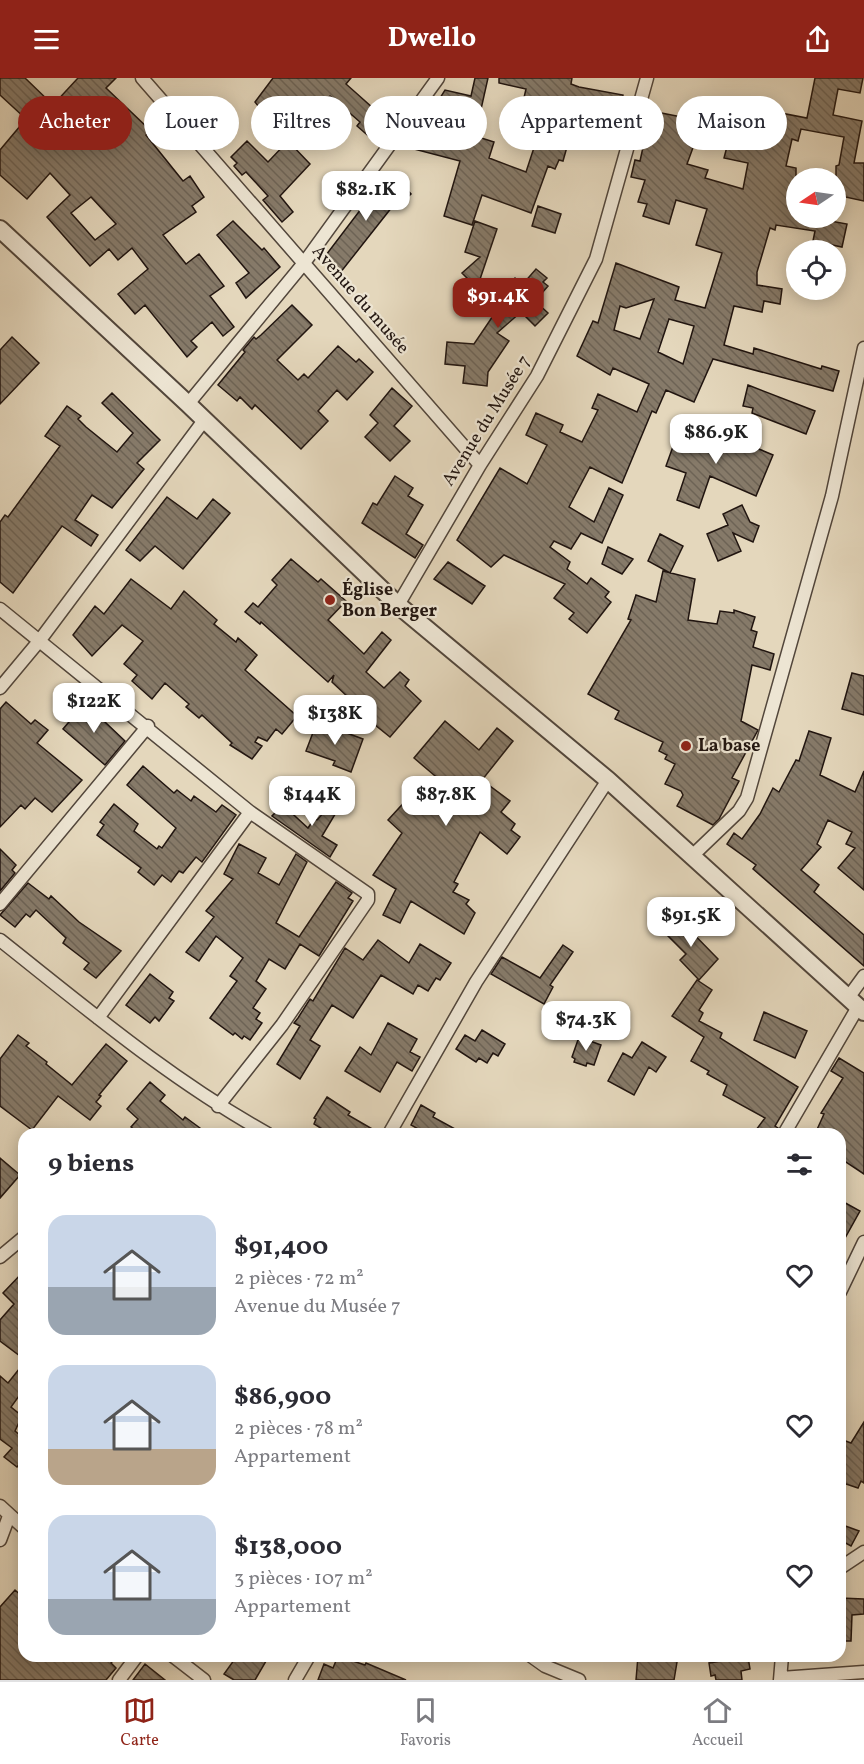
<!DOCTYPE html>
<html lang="fr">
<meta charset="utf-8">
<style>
body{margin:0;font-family:Vollkorn,serif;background:#f2f2f3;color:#2b2b33;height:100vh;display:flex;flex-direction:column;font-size:22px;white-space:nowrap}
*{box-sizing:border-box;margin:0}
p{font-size:20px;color:#7c7c81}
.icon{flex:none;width:33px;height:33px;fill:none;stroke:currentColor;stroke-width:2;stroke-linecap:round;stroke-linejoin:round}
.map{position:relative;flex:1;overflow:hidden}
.details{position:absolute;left:18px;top:1050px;width:828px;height:534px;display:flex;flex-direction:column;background:#fff;border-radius:18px;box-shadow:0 3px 15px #0003}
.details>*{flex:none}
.banner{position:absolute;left:18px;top:18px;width:828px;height:54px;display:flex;gap:12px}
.needle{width:39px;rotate:257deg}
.buttons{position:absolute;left:786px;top:90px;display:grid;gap:12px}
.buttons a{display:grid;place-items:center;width:60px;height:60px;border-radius:50%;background:#fff;box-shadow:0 3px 15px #0003;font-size:30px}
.price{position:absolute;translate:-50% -51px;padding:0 14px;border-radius:12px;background:#fff;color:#222;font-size:20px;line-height:39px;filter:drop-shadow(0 2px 3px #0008)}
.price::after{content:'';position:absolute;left:50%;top:36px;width:18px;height:14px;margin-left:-9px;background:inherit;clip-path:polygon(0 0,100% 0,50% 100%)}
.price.active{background:#8f2418;color:#fff}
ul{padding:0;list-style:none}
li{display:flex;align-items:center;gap:18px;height:150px;padding:0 30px}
li span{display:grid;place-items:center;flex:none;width:168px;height:120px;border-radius:18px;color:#555}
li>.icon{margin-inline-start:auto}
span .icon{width:72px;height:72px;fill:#fffc;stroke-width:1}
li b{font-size:26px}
h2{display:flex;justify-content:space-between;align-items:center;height:72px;padding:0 30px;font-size:26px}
.pill{padding:0 21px;border-radius:27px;background:#fff;box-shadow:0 3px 15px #0003;font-size:21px;line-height:54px}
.pill.active{background:#8f2418;color:#fff}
header{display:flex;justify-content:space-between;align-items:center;height:78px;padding:0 30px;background:#8f2418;color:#fff;font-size:27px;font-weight:700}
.tab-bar{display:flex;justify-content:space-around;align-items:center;height:84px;border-top:2px solid #e1e1e2;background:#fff;font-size:16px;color:#7c7c81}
.tab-bar a{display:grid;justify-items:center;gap:3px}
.tab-bar .active{color:#8f2418}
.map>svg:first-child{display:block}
.building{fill:url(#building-back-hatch);stroke:#211510;stroke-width:1.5;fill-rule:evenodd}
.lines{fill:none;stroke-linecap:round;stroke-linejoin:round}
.minor-casing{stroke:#52463b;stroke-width:15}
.tertiary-casing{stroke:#52463b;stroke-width:20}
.minor{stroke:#ede5d3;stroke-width:12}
.tertiary{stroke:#ede5d3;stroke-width:16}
.poi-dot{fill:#8f2418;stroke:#ede5d3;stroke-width:2}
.labels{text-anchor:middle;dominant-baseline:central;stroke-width:4.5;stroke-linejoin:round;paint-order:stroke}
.street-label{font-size:18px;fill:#211510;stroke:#ede5d3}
.poi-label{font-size:18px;font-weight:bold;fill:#211510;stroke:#ede5d3;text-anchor:start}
</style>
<header><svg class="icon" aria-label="menu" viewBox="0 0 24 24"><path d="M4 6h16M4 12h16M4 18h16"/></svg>Dwello<svg class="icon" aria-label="share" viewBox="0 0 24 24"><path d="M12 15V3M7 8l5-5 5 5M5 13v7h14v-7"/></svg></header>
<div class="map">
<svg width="864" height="1602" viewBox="0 0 864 1602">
<defs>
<pattern id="building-back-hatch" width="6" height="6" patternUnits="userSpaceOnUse" patternTransform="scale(1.5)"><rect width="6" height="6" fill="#867a69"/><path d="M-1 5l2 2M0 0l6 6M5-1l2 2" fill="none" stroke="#6d6355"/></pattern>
</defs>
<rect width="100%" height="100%" fill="#e4d7bc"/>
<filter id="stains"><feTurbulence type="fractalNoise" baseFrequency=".00333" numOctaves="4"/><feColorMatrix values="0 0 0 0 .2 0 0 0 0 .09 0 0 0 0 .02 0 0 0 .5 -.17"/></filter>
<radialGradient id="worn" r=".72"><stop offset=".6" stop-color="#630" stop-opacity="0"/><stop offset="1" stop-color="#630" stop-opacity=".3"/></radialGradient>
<path class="building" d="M0,0H25L53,27L78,0H116L106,10L151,53L146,57L183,103L190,98L204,119L192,128L196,134L163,157L186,186L199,176L224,208L210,218L234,249L223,258L212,244L191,263L197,269L187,279L145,227L135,236L118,216L148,191L132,170L118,182L109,171L90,188L47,139L70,117L50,95L27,121L0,97V72L26,41L0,17ZM91,119L116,146L95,162L71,135Z
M273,0H351L346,6L373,30L379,23L394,36L373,62L357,48L360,44L330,18L285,62L255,24Z
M475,0H488L475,58L494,64L489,80L526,94L547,30L523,24L526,11L499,5V0H572L571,6L579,9L623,17L620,32L575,24L569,50L572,51L563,83L559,82L555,91L548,88L531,135L482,117L472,147L444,138L460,83L414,71L423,47L445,12L471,18Z
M815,0H863L860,15L838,11L833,37L862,43L854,85H864V123L836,117V88L839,87L844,59L801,51L798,63L792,61L786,88L796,90V140H814L847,146L842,169L813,163L815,153L776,147L775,152L770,150L757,194V207L782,211L780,226L764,223L762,234L734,228L724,267L753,276L754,270L821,291L822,288L839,293L833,313L713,281L694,324L666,312L656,335L652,333L622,405L590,389L569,429L594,444L609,410L623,417L602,465L581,455L571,471L554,463L550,469L570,484L567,491L587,506L591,500L609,514L605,519L611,524L587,555L569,541L574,535L554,520L565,506L504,477L491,489L457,462L500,390L527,406L547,367L526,357L536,335L563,347L560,354L582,364L598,332L592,330L598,316L637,334L649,306L613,290L610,297L577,278L593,243L598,245L616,185L679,209L675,222L705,230L722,175L696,167L707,131L676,122L669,146L643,138L647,126L638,124L645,102L631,99L635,82L640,83L651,33L687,40L685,51L698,56L687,86L708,92L705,100L743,111L748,85L724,80L740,19L762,23L760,31L807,40ZM654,221L640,261L614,252L620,228L626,230ZM669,241L694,248L683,286L658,274Z
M247,63L268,84L288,63L310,86L280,118L293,134L282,144L263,122L268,118L246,94L242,97L234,88L237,85L231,79Z
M392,95L411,116L399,127L396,124L340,195L323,181L380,106Z
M538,128L561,136L555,155L532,148Z
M233,143L262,172L264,170L280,189L246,220L236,205L249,195L217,157Z
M475,143L497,151L477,210L462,195L480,179L465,174Z
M536,191L547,200L543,204L548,208L535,223L548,235L535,248L521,234L497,255L509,263L488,294L487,308L463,305L465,288L445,286L447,264L474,266L497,232L493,228L515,200L523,206Z
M292,227L312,247L277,282L298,302L304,296L308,300L338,268L356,284L359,281L373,294L347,322L337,312L318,333L328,343L301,371L255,327L252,331L240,319L237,323L218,307L245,274L243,272L254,259L256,261L261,257Z
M12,259L39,285L0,326V272Z
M748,307L815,333L806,356L752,335L753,330L743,328Z
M392,310L412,328L394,348L410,363L390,383L365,359L378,345L370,337Z
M112,315L160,362L137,385L144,391L112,430L92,417L75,442L98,457L91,468L62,448L13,515L0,504V444L5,437L8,439L60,368L45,358L67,328L81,338L78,341L86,349L117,374L133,355L102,325Z
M680,349L737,369L740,363L773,377L756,418L710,398L699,430L677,422L686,395L666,388Z
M395,398L413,410L408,418L423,427L406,456L423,467L415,480L362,445L373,425L377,427Z
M167,419L197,441L213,421L230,435L183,491L155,468L140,483L126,472Z
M742,427L750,444L759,448L753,464L733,455L741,473L718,483L707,456L728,447L723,436Z
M660,456L683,468L670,495L648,483Z
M608,469L633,481L622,496L602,486Z
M291,481L318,504L321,501L346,523L328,542L364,576L382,554L391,562L366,594L384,610L400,594L409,602L405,608L421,623L390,659L375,647L371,651L344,628L350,621L332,604L334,597L328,604L261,544L260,546L245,534L253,525L258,529L277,507L272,502Z
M448,484L485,508L472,526L434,501Z
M663,493L695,501L688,542L717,546L720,533L734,535V532L755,539L751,552L757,554L753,569L774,576L770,592L752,587L741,643L758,652L732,700L739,703L719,741L713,747L677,728L683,717L681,713L665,706L675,686L665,681L667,677L659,673L663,664L615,641L619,633L588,616L631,542L628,541L636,517L656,524Z
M131,501L171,531L184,513L217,542L214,546L236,564L238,560L257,577L245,592L297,638L282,656L276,651L267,663L258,659L255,664L262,668L252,681L230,667L232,665L202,637L199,640L186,629L189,626L165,605L152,621L132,603L137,597L124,586L143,563L122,547L92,578L73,557L95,528L104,536Z
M852,595L864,598V637L842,631Z
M6,624L31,646L35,642L48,652L37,665L82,702L52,734L35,720L25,731L21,727L0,749V631Z
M85,625L125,663L105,687L63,651Z
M445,643L479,672L497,650L513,663L482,702L510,723L501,734L515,746L511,752L520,759L507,776L480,754L454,804L458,806L453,814L469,822L466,826L475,835L464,856L411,823L400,845L383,837L396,811L373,797L402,755L388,742L422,705L461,720L414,680Z
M317,644L363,661L351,694L333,687L335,683L306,673Z
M809,653L831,660L820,697L855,714L864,693V812L838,790L855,770L846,766L852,754L828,742L817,766L821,769L801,792L819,807L814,814L864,857V888L753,791L756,787L727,766L734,755L742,761L760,736L773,710L779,714L796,682L799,683Z
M143,688L174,715L177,712L191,723L194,718L216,734L222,727L236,737L202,784L196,779L183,795L179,793L171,804L162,797L154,807L138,794L141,790L97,757L104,747L100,744L114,726L138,746L134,753L157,771L159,768L162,770L176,750L127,707Z
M338,719L343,723L322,758L337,767L330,779L272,738L283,727L308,750L314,741L317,742Z
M239,766L266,780L258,795L279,807L296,776L307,784L276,845L299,859L336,804L352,815L348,820L353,823L319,878L300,866L285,891L269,881L256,903L266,911L253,930L260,935L256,941L262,945L250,962L244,958L242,961L235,955L233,957L210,940L237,903L230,898L243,880L216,858L199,883L186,874L214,839L206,833L233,801L224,796Z
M0,771L16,787L12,792L15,795L0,813Z
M28,805L49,821L51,818L79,844L121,873L96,900L84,891L89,885L63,865L66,860L36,832L30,839L26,836L15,849L0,837Z
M676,838L718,881L699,902L680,882L686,876L662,852Z
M378,862L409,885L420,866L451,885L440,902L436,900L428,913L418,907L413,916L381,897L353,940L332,927L310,962L320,968L300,1001L277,986L300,948L294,945L298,940L310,921L313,923L345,870L363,882Z
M563,867L573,874L550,907L553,909L544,926L491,896L502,879L540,900Z
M150,896L173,914L169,920L174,923L159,943L155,939L150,945L126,927Z
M697,902L712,912L699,932L703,935L699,943L722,955L720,960L798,1009L775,1048L778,1050L776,1056H753L765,1040L723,1017L727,1007L707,996L709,993L691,983L704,959L672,938Z
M764,934L807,953L795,980L754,962Z
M388,945L417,961L410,974L420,979L412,993L397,984L380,1014L345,993L360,969L371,977Z
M482,952L505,966L498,978L493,975L487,985L479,980L476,984L456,971L465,957L475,963Z
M18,957L29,965L26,968L47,984L46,986L72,1007L106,966L127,983L99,1017L101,1018L96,1024L101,1028L90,1042L58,1018L32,1052L0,1028V981Z
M579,959L601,967L594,987L587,985L586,988L574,984L575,981L572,979Z
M642,964L666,979L656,994L649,989L634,1017L608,1003L623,975L632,980Z
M839,980L864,995V1096L840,1080V1056H815L824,1036L821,1035L843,1000L831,993Z
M150,1004L165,1017L160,1023L183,1042L185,1039L208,1056H140L131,1049L138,1041L127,1031Z
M327,1019L350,1034L348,1037L381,1056H330L314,1046L316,1041L314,1040Z
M421,1027L435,1035L433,1039L464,1056H427L411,1047Z
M0,1080L20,1097L0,1120Z
M840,1122L860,1133L840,1169Z
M24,1193V1281L0,1263V1242L14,1226L3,1215Z
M24,1285V1311L11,1329L22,1338L15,1353L21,1358L24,1355V1381L17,1389L4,1379L12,1370L0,1361V1298L8,1305Z
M864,1344V1405L861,1403L858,1410L840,1404V1370L843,1362L851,1365Z
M840,1446L859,1453L851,1468L840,1462Z
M15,1512L24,1520V1578H117L111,1585L116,1590L106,1602H0V1529Z
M840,1520L864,1521V1536L852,1537L851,1563H840Z
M237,1578H269L255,1602H234L224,1596Z
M338,1578L365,1587L366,1585L406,1602H318L324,1586L333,1590Z
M638,1578H678L674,1602H636Z
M748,1579L750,1591L741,1593L742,1602H716L715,1597L711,1598L709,1585Z
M145,1586L165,1602H133Z"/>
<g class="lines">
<g class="minor-casing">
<path id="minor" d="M142,0L480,387
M188,326L304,185L438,0
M398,527L480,387L537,298L596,181L647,0
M0,531L250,734L368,816V822L282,947L218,1028
M0,610L40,562L205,341
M691,779L739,733L747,720L832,418L864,270
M0,826L148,648
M0,862C87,931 171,1002 268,1056
M848,920L864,898
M98,940L250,734
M389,1056L476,904L608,702
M784,1056L858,929
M0,1179L24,1159
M840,1214L864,1164
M0,1428L24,1450
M0,1462L9,1438
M840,1490L864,1474
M173,1578L204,1602
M531,1578L545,1588L579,1602
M781,1600L864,1594
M119,1602L137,1578
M295,1602L309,1578
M780,1602L782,1578"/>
</g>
<g class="tertiary-casing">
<path id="tertiary" d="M0,151L188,326L398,527L608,702L864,934"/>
</g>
<use href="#minor" class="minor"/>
<use href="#tertiary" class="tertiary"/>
</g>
<g class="poi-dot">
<circle cx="330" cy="522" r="6"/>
<circle cx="686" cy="668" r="6"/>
</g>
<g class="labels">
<g class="street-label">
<text transform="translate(360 222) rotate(49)">Avenue du musée</text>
<text transform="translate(487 343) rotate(-58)">Avenue du Musée 7</text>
</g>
<g class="poi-label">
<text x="342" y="512">Église<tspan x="342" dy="21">Bon Berger</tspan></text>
<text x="698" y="668">La base</text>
</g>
</g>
<rect width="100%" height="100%" filter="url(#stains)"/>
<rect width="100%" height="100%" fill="url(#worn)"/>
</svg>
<div class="buttons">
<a><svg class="needle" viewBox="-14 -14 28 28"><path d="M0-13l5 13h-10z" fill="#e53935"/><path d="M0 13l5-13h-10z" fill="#7c7c81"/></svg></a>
<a><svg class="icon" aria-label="locate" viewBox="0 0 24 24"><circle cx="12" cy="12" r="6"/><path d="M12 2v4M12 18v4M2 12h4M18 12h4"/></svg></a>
</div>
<b class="price" style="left:366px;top:144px">$82.1K</b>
<b class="price active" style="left:498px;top:251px">$91.4K</b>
<b class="price" style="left:716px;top:387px">$86.9K</b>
<b class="price" style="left:94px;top:656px">$122K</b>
<b class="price" style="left:335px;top:668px">$138K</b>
<b class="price" style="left:312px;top:749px">$144K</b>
<b class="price" style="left:446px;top:749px">$87.8K</b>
<b class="price" style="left:691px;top:870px">$91.5K</b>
<b class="price" style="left:586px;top:974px">$74.3K</b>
<div class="banner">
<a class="pill active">Acheter</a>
<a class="pill">Louer</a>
<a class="pill">Filtres</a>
<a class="pill">Nouveau</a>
<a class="pill">Appartement</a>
<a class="pill">Maison</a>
</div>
<section class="details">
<h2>9 biens<svg class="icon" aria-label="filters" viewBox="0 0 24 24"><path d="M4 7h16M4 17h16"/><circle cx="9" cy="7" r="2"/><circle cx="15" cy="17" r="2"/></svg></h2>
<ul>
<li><span style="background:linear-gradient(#c9d6e8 60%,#9aa5b1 0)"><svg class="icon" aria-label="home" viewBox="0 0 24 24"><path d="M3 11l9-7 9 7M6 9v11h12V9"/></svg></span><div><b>$91,400</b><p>2 pièces · 72 m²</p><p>Avenue du Musée 7</p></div><svg class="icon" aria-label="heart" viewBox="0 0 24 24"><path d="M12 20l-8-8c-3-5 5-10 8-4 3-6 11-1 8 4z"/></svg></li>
<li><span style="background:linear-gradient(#c9d6e8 70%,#b9a48a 0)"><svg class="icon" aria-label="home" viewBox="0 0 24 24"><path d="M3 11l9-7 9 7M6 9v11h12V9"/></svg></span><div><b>$86,900</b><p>2 pièces · 78 m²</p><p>Appartement</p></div><svg class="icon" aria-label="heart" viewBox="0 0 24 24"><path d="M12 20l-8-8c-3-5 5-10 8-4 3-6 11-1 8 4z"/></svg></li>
<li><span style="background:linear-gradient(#c9d6e8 70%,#9aa5b1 0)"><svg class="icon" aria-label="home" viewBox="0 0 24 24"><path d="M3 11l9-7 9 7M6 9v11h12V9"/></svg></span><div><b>$138,000</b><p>3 pièces · 107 m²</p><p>Appartement</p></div><svg class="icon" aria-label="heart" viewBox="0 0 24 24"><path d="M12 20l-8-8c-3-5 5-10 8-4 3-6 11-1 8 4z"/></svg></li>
</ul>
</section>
</div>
<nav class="tab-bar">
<a class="active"><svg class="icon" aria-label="map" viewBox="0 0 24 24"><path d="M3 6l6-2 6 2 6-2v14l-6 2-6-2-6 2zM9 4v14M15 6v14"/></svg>Carte</a>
<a><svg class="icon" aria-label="saved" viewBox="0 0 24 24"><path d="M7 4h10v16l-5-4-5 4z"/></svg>Favoris</a>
<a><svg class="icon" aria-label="home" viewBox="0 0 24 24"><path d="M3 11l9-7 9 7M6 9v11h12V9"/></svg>Accueil</a>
</nav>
